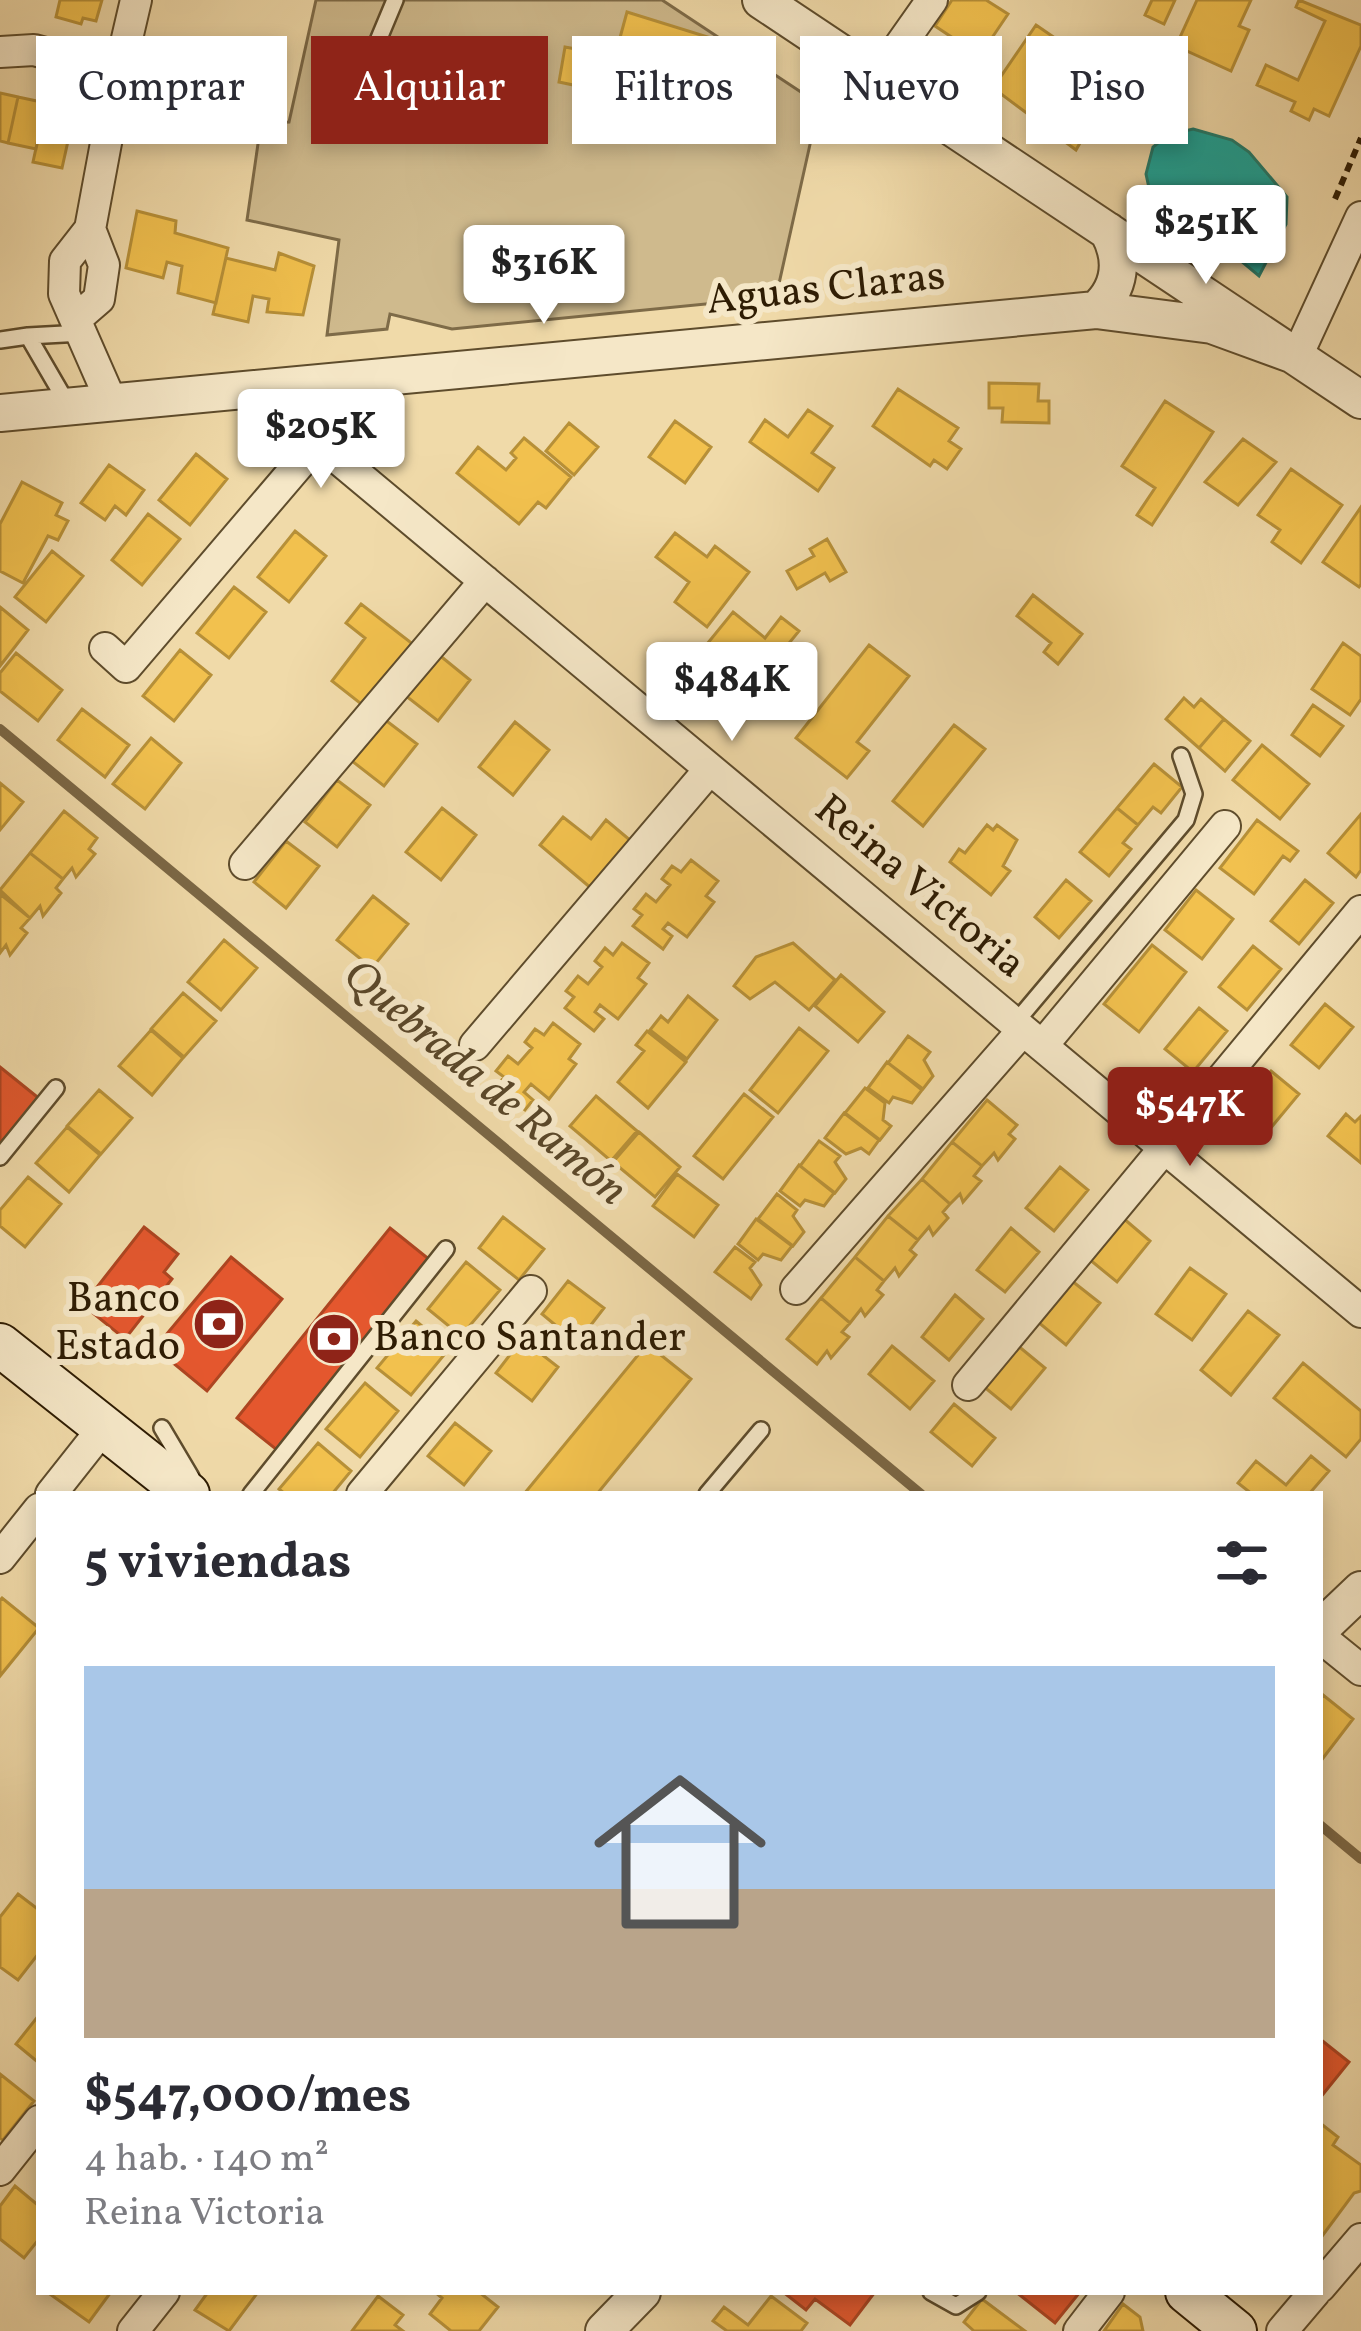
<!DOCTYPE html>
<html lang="es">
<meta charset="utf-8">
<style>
body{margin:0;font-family:Vollkorn,serif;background:#f2f2f3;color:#2b2b33;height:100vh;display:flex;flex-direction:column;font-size:45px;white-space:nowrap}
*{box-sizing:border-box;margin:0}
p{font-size:39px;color:#7c7c81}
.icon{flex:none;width:66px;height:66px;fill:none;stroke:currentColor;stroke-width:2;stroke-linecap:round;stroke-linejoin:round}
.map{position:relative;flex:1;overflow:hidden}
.sheet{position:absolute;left:36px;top:1491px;width:1287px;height:804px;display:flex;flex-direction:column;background:#fff;border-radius:0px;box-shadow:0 6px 18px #0003}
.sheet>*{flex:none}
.banner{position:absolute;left:36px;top:36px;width:1290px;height:108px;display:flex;gap:24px}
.price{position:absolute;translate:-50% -102px;padding:0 27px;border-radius:12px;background:#fff;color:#222;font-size:39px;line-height:78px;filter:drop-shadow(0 3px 6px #0008)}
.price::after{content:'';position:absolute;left:50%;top:72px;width:36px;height:27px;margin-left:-18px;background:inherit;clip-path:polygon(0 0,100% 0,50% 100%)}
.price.selected{background:#8f2418;color:#fff}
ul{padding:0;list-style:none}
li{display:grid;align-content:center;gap:24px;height:636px;padding:0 48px}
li+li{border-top:3px solid #e1e1e2}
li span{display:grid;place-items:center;height:372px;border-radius:0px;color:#555}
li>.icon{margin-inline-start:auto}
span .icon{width:216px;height:216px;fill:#fffc;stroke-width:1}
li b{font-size:51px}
h2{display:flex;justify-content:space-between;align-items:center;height:144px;padding:0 48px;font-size:51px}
.pill{padding:0 42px;border-radius:0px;background:#fff;box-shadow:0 6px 18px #0003;font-size:42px;line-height:108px}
.pill.selected{background:#8f2418;color:#fff}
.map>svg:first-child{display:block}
.green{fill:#cfba8d;stroke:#7e6b48;stroke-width:3}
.homes{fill:#f2c14e;stroke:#b79038;stroke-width:3}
.shops{fill:#e4572e;stroke:#ad4521;stroke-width:3}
.public{fill:#17a398;stroke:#1e7a6b;stroke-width:3}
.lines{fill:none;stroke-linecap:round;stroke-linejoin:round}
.stream{stroke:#7b6745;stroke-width:10}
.service-casing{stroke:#5e4c2c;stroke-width:20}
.minor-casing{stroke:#5e4c2c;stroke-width:34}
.tertiary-casing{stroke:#5e4c2c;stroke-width:40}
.secondary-casing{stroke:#2e1c03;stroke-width:46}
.path{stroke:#2e1c03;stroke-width:6;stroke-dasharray:9 6;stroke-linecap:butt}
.service{stroke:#f5e7c7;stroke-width:15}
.minor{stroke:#f5e7c7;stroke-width:30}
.tertiary{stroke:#f5e7c7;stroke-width:36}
.secondary{stroke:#f5e7c7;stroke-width:42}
.labels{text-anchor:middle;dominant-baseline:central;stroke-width:12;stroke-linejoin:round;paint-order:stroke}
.street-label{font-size:42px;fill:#2e1c03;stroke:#f5e7c7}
.poi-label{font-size:42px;fill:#2e1c03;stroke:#f5e7c7;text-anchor:end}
.water-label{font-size:45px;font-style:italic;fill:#5b482a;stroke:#f5e7c7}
</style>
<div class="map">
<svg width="1361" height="2331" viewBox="0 0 1361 2331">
<rect width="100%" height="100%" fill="#f0daa9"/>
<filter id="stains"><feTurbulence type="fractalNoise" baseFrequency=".00167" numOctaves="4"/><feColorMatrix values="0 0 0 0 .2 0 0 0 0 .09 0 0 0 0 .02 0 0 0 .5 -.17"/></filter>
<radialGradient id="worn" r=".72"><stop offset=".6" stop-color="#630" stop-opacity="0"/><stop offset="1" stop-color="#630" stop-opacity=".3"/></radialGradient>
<path class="green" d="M316,0H662L819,104L776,297L452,329L390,314L387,329L327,335L339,240L247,220L261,123L289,122Z"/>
<path class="homes" d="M60,0H102L96,21L83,18L81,24L56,17Z
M952,0H986L1008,14L979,57L969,50L964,57L953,51L959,42L935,26Z
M1152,0H1175L1164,24L1145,15Z
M1197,0H1251L1239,26L1249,30L1231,71L1176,46Z
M1299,0L1361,25V46L1329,116L1314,109L1309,120L1291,111L1295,102L1257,85L1266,65L1298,80L1325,21L1296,7Z
M627,12L727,43L711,114L559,82L565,47L615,56Z
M1036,25L1116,80L1076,150L993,88Z
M0,93L18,97L8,143L0,141Z
M18,97L46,103L36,149L8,143Z
M43,116L72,123L62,168L33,162Z
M137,211L176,221L175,233L228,248L216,303L178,293L182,266L167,262L163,278L126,268Z
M279,253L314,266L303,315L267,312L269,299L253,296L248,322L213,314L226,258L275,270Z
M989,383L1039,384L1038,401H1049V423L1002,422L1003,408H989Z
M898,389L958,428L949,441L961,449L947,469L934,460L930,466L873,426Z
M1165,401L1213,432L1152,525L1137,515L1155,488L1122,466Z
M808,410L832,426L812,453L834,468L818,491L750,442L765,420L788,437Z
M675,421L711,447L685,483L649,457Z
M569,423L598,447L574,475L546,451Z
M524,438L571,477L546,508L538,502L519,524L457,473L478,447L506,470L516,458L511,453Z
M1243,439L1276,462L1238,505L1205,482Z
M196,454L227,479L190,525L159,500Z
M109,465L144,490L126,515L115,506L105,520L81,503Z
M1291,469L1342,505L1301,563L1272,542L1280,530L1258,515Z
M22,482L62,503L56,515L68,521L58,540L48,536L23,583L0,571V524Z
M1361,507V584L1359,587L1323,562Z
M148,514L180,539L142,585L112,560Z
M295,531L326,556L289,602L258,577Z
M675,533L707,557L715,546L749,572L707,627L675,602L689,582L656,557Z
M827,539L846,572L830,581L825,573L797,589L787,571L814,556L810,549Z
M52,551L83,576L46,622L15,597Z
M234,587L266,612L229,658L197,633Z
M1033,595L1082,634L1058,664L1044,652L1051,643L1017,616Z
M361,604L414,645L365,707L332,681L365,638L346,623Z
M0,607L28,630L0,666Z
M733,612L765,638L781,617L799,631L754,686L718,657L708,670L694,660Z
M1343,643L1361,656V699L1350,715L1312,689Z
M869,645L909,676L857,742L869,751L847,778L796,738Z
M180,650L211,675L174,721L143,696Z
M16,653L62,690L38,721L0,691V673Z
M438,654L470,680L438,721L406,696Z
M1184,698L1194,707L1201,699L1224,719L1199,748L1166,719Z
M1313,705L1343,726L1320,756L1292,735Z
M82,709L129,745L105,777L58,740Z
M384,719L417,744L384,786L352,761Z
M1224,719L1250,741L1225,771L1199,748Z
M515,722L549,750L513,795L479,767Z
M954,725L985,749L923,826L893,801Z
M151,738L181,763L145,809L113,784Z
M1262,745L1309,784L1280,819L1233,780Z
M1154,764L1182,787L1161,813L1153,807L1138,825L1117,808Z
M337,780L370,805L337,847L305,822Z
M0,783L23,802L0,830Z
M442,808L476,835L441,880L406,852Z
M1117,808L1138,825L1123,843L1131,849L1109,876L1080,852Z
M64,811L97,838L89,849L95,854L76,877L72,868L63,879L30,853Z
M1361,814V870L1356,877L1328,853Z
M563,817L591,839L606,820L637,846L598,894L540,845Z
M1257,820L1298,851L1290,861L1283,856L1254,894L1220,868Z
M987,825L993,830L997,825L1017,840L1003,866L1010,871L991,895L950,862L959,849L965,853Z
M286,841L319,866L286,908L254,882Z
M30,853L63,879L56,888L61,893L43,916L40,906L30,918L0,890Z
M691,860L718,881L706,896L714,902L687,937L668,923L663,929L672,936L663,949L633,926L642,915L634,909L646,894L656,902L670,885L662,879L672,866L681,872Z
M1066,880L1091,901L1059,938L1035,917Z
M1305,880L1333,903L1299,944L1271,921Z
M1196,890L1233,919L1202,959L1165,930Z
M0,894L30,918L21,928L27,933L10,955L6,945L0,953Z
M373,896L408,924L372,968L337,940Z
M224,940L257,968L221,1010L188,982Z
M622,943L649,963L638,978L646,984L618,1019L600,1005L595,1012L604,1019L594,1031L565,1008L574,997L566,991L578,976L588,984L602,967L595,961L605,948L613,955Z
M793,943L835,980L809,1010L775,982L750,999L734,986L756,957Z
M1152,945L1186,972L1139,1032L1104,1004Z
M1253,946L1281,969L1247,1010L1219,987Z
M841,975L884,1012L858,1042L815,1006Z
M183,993L216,1021L184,1057L151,1029Z
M688,996L717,1020L687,1059L650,1030L661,1016L668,1022Z
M1325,1004L1353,1027L1319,1068L1291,1045Z
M1199,1008L1227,1031L1193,1072L1165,1049Z
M553,1023L580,1044L569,1059L576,1064L549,1099L531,1084L524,1092L533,1100L525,1110L496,1088L504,1077L496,1071L508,1056L518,1064L532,1048L525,1042L535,1029L544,1035Z
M799,1028L828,1051L778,1113L750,1090Z
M151,1030L183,1058L152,1095L119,1066Z
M647,1031L686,1062L648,1108L618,1082L644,1051L636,1045Z
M908,1036L930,1052L924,1060L933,1076L923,1089L888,1063Z
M887,1062L922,1090L912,1103L893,1097L889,1103L868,1088Z
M1271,1071L1299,1094L1265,1135L1237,1112Z
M865,1088L885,1103L883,1120L891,1126L880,1140L845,1113Z
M99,1090L132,1118L101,1154L67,1126Z
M744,1094L773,1117L723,1179L694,1156Z
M596,1096L637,1131L611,1161L570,1126Z
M987,1100L1017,1125L1009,1134L1015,1139L998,1160L994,1153L982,1166L952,1142Z
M844,1113L879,1140L869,1154L861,1148L846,1154L825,1138Z
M1346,1114L1355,1122L1361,1116V1163L1328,1136Z
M67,1127L100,1155L69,1192L36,1163Z
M639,1132L680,1167L655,1197L613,1162Z
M819,1141L840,1156L835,1162L846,1179L835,1193L800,1166Z
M952,1142L982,1166L974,1176L981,1181L963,1202L960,1194L950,1204L922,1179Z
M799,1165L834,1193L824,1206L805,1200L800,1206L780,1191Z
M1060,1167L1088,1190L1054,1231L1026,1208Z
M677,1174L718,1205L694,1237L653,1206Z
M28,1177L61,1204L25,1247L0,1226V1210Z
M922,1179L950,1204L943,1212L948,1218L933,1235L929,1227L918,1240L888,1216Z
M777,1194L797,1210L793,1216L804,1232L793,1246L758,1219Z
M888,1216L918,1240L910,1250L916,1255L899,1276L895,1268L884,1281L855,1257Z
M503,1217L544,1249L519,1280L479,1248Z
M1123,1218L1150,1241L1117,1282L1089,1259Z
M756,1219L792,1246L781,1260L763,1254L758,1260L738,1244Z
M1011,1228L1039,1252L1005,1292L977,1270Z
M735,1247L755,1262L750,1268L761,1285L751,1299L715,1272Z
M855,1257L884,1281L877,1290L883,1295L865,1316L861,1309L850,1323L821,1298Z
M466,1262L500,1290L461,1336L428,1309Z
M1190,1268L1226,1294L1192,1340L1156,1314Z
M568,1281L604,1308L577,1343L542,1314Z
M1072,1281L1100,1303L1066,1345L1038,1322Z
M955,1295L983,1319L949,1360L922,1337Z
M821,1298L850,1323L842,1332L849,1337L831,1358L827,1351L817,1364L787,1339Z
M1248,1311L1279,1335L1231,1395L1201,1370Z
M416,1321L449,1349L411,1395L377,1368Z
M522,1339L558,1367L532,1401L496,1373Z
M647,1344L691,1379L597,1494H524Z
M1017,1345L1045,1368L1011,1409L983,1386Z
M892,1346L934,1381L910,1409L869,1374Z
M1303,1363L1361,1411V1439L1346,1457L1274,1398Z
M365,1383L398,1411L360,1457L326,1429Z
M954,1404L995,1438L972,1466L931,1432Z
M455,1423L491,1451L464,1485L428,1456Z
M318,1443L351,1471L332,1494H285L279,1489Z
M1311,1456L1329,1471L1309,1494H1252L1238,1483L1256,1461L1286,1485Z
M2,1598L39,1628L0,1676V1600Z
M1323,1695L1353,1719L1320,1762V1699Z
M18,1894L39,1910V1953L18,1980L0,1967V1917Z
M39,2015V2063L16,2044Z
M0,2074L34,2101L3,2140L0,2138Z
M1320,2123L1338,2137L1333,2145L1361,2165V2191L1354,2193L1320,2239Z
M15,2186L39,2206V2239L24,2258L0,2239V2206Z
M47,2292H111L89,2322Z
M208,2292H258L229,2331L195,2310Z
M435,2292H479L498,2307L479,2331H451L430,2314L442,2298Z
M378,2296L403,2315L395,2325L403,2331H352Z
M771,2296L807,2323L801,2331H727L713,2321L724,2307L748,2325Z
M982,2299L1025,2331H974L964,2322Z
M1123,2304L1140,2317L1143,2331H1104Z"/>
<path class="shops" d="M0,1067L41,1100L0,1143Z
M144,1227L178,1254L164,1272L172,1279L125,1339L83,1305Z
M390,1228L430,1260L277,1450L237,1418Z
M231,1257L282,1299L207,1391L155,1348Z
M1320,2039L1349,2062L1320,2098Z
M783,2292H875L850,2325L815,2299L806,2310Z
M1016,2292H1080L1055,2323Z"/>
<path class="public" d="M1193,129L1232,140L1249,152L1287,197L1286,224L1259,276L1234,255L1187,233L1169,219L1149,188L1146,174L1153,147L1168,135Z"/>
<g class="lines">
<path class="stream" d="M0,729L921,1494
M1320,1825L1361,1859"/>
<g class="service-casing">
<path id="service" d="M352,103L395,0
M28,336L82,333
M0,340L28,336L67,403
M1015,1023L1186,820L1194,794L1181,756
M0,1157L56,1088
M162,1428L191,1477
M251,1494L446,1249
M707,1494L761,1430
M931,2292L956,2306L978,2292"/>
</g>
<g class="minor-casing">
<path id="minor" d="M0,52L34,50L119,73L90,229L104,265L99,299L77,318
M119,73L136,0
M877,78L932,0
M90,229L65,261L64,294L111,401
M1297,356L1361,217
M257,391L1361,1312
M105,648L126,667L318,442
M245,864L485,581
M475,1045L710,769
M1042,1046L1225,826
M796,1289L1023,1030
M968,1385L1361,911
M51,1494L104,1427
M362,1494L531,1291
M0,1558L39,1509
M1320,1637L1361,1670
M0,2170L39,2121
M1320,2287L1361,2239
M133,2331L164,2292
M1079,2331L1109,2292
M1282,2331L1315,2292"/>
</g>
<g class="tertiary-casing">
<path id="tertiary" d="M761,0L1361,400
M1096,310C1121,288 1124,260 1108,231
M0,413L1096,310L1212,325L1297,356
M1320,1629L1361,1590
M604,2331L642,2292"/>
</g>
<g class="secondary-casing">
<path id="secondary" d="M0,1345L188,1494
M1187,2292L1235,2331"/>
</g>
<path class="path" d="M1335,199L1361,138"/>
<use href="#service" class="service"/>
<use href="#minor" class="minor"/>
<use href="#tertiary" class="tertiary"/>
<use href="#secondary" class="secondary"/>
</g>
<defs>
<g id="bank-disc" transform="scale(2.7)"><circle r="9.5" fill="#8f2418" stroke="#f5e7c7"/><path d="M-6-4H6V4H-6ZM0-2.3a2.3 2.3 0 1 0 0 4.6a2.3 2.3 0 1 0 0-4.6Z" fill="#fff"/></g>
</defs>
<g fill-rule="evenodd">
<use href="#bank-disc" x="219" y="1324"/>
<use href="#bank-disc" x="334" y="1339"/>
</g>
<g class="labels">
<g class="street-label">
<text transform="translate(826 290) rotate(-6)">Aguas Claras</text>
<text transform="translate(919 888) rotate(40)">Reina Victoria</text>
</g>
<g class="poi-label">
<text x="180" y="1300">Banco<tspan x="180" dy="48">Estado</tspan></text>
<text x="373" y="1339" text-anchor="start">Banco Santander</text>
</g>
<g class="water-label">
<text transform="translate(484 1084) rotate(40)">Quebrada de Ramón</text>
</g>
</g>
<rect width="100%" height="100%" filter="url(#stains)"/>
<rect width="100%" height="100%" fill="url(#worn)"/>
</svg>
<b class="price" style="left:1206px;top:287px">$251K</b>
<b class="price" style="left:544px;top:327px">$316K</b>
<b class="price" style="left:321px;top:491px">$205K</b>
<b class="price" style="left:732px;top:744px">$484K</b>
<b class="price selected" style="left:1190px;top:1169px">$547K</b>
<div class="banner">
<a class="pill">Comprar</a>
<a class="pill selected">Alquilar</a>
<a class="pill">Filtros</a>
<a class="pill">Nuevo</a>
<a class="pill">Piso</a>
</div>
<section class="sheet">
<h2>5 viviendas<svg class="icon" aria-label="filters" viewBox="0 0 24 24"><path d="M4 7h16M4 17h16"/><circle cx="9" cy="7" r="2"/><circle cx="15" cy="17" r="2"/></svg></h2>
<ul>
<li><span style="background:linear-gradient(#a9c7e8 60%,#b9a48a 0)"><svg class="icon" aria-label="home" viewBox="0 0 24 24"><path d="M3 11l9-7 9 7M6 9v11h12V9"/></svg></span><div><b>$547,000/mes</b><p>4 hab. · 140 m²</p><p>Reina Victoria</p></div></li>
</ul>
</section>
</div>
